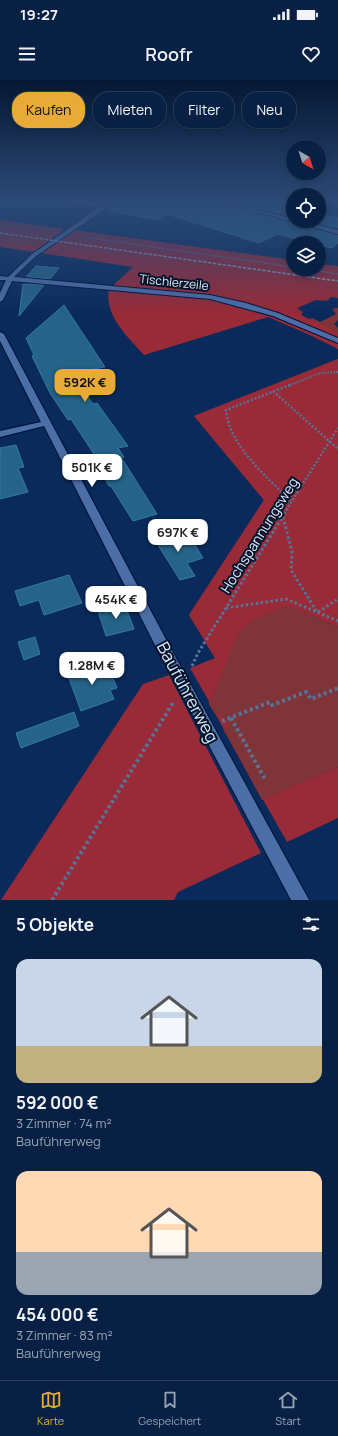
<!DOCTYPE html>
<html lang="de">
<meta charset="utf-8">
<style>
body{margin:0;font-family:Manrope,sans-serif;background:#152d4f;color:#f1f3f6;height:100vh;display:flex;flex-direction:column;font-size:15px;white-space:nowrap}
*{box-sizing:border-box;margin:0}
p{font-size:13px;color:#98a3b2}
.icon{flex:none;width:22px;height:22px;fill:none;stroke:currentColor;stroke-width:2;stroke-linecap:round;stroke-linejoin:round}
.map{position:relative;height:820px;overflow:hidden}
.sheet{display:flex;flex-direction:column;background:#072044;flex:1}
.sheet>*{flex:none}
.top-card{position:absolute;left:12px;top:12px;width:314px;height:36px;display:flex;gap:8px}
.needle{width:26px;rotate:141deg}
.controls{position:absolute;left:286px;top:60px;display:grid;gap:8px}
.controls a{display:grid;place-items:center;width:40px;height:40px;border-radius:50%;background:#072044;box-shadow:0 2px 6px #0003,0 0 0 1px #283e5d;font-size:20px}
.price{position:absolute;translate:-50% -34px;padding:0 9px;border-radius:8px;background:#fff;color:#222;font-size:13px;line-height:26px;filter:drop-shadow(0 1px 2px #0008)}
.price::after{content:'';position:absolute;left:50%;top:24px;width:12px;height:9px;margin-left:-6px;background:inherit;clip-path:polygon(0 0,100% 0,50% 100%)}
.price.on{background:#e8ab37;color:#111}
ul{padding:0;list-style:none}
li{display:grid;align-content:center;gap:8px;height:212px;padding:0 16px}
li span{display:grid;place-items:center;height:124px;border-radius:12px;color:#555}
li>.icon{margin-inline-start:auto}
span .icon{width:72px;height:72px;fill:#fffc;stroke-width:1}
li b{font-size:17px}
h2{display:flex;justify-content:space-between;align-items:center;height:48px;padding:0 16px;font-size:17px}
.chip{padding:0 14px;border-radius:16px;background:#072044;box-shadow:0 2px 6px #0003,0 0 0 1px #283e5d;font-size:14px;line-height:36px}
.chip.on{background:#e8ab37;color:#111}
.status{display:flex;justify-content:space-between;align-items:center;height:28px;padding:0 20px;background:#072044;direction:ltr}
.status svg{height:11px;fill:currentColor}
header{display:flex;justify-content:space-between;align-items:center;height:52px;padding:0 16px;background:#072044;font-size:18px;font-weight:600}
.tab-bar{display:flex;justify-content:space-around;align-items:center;height:56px;border-top:1px solid #283e5d;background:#072044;font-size:11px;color:#98a3b2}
.tab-bar a{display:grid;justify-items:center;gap:2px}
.tab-bar .on{color:#e8ab37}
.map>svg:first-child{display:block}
.green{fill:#7e3438}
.forest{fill:#992a37}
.building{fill:#256389;stroke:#347aa5}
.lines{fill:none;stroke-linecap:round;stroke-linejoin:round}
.service-casing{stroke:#001136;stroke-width:2}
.minor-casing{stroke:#001136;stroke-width:2}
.path-far4{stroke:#597298;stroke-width:1.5;stroke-dasharray:1 1;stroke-linecap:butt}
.path-far3{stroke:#597298;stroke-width:2;stroke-dasharray:1.5 1.5;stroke-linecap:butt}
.path-far2{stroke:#597298;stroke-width:2.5;stroke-dasharray:2 2;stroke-linecap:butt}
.path-far1{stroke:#597298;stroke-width:3;stroke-dasharray:2.5 2.5;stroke-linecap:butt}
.path{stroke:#597298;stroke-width:4;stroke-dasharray:3 3;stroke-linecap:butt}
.service{fill:#4b6ea6;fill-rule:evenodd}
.minor{fill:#4b6ea6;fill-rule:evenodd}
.rail{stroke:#889dbc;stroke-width:1.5;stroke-dasharray:3.5 1.5;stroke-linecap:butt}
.labels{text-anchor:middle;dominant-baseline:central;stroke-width:4;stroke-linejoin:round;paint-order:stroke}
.far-street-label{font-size:12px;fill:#ddeafd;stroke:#06142a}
.street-label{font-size:14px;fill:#ddeafd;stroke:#06142a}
.near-street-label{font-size:17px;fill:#ddeafd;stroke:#06142a}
</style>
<div class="status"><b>19:27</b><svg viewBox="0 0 49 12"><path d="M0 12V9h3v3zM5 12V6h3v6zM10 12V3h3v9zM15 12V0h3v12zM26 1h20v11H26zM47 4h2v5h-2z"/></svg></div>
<header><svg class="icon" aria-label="menu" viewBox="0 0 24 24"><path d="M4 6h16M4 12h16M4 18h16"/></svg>Roofr<svg class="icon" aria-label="heart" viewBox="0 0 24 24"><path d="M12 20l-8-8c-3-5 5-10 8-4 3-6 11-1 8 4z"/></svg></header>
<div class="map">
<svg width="338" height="820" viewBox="0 0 338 820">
<rect width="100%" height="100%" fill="#092a5b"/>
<path class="green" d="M335,228H338V240L334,244L338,248V253L308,240L312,238L320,242L336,234L332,229Z
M338,279L313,536L338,547V687L262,720L216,635L209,624L215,578L189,535L264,420L194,336Z"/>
<path class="forest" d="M0,140L65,149L34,172L0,167Z
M74,150L293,180V189H319V184L338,186V218L331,217L327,221L316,220L297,228L303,232L301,235L338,252V269L310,255L268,237L144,275C128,257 104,236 109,209L133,187L41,173Z
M338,279V547L288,525L255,539L239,551L210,623L216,634L221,633L229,646L224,649L263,719L338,687V738L287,762L223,649L224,648L209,624L210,623L190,588L215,578L189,535L264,420L194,336Z
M169,595L261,773L178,812L174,820H1L143,604Z"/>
<path class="building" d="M118,121H215L338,155V163L332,168L319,165V163H312L277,154L259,163L167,134L158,140L106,130Z
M232,121H293V137Z
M324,135L338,138V148L308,141H319V138Z
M36,186L59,188L50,199L26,197Z
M23,204L44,205L19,236Z
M64,225L105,287L70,293L93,324L97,323L128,366L118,368L124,377H121L157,434L133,441L111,406H109L101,392L105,391L71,339L68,340L50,313L32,276L34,275L26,258Z
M16,365L24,387L18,388L28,412L0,419V368Z
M163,446L174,463L191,458L203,478L187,483L195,496L180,500L151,454Z
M69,495L82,523L44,535L39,520L20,526L15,511Z
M125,525L134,549L106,556L98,531Z
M35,557L40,574L24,580L18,562Z
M97,583L102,591L109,588L117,608L110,610L114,619L81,631L67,593Z
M74,632L79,646L21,668L16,653Z"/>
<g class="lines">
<g class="service-casing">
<path id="service" d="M165,566L170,567L309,820H291L159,571L160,567Z"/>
</g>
<g class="minor-casing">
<path id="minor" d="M65,121H81L104,124L110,121H117L36,176L14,197L210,215L246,223L278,233L338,258V263L273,236L210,219L12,201L3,220L0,222V213L6,200H0V196L8,197L32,174L100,127Z
M216,121H225L293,139V141H302L338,150V154Z
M0,252L4,254L170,567L171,571L170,575L165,576L160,575L44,346L0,357V351L41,342L0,261Z"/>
</g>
<path class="path-far4" d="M84,157L293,187
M307,189L338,194"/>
<path class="path-far3" d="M288,306L320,293L338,292"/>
<path class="path-far2" d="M290,305L226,330C229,366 268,398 292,422
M273,311L338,369
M282,437L338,348"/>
<path class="path-far1" d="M283,437L292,472L291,490L317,532
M226,528L286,519L338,541
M318,532L338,519
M192,586L198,573L283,436"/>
<path class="path" d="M231,638L266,701
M222,641L270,622L272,625L306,612L311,619L338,608
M52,820L174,621"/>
<use href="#service" class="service"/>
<use href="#minor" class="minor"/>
<path class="rail" d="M0,153L338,201"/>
</g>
<linearGradient id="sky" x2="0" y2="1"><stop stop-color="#051732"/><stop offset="0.51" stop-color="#2c4a77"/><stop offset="1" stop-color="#2c4a77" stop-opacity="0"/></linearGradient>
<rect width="338" height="236" fill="url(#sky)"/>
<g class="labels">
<g class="far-street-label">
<text transform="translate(174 202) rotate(6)">Tischlerzeile</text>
</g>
<g class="street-label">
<text transform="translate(259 455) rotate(-58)">Hochspannungsweg</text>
</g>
<g class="near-street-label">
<text transform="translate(188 612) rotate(62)">Bauführerweg</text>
</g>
</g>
</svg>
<div class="controls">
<a><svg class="needle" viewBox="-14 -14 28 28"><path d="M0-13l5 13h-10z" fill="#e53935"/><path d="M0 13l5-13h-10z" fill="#98a3b2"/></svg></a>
<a><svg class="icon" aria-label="locate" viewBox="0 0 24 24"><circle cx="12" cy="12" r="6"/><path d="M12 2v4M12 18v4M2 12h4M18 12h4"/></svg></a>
<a><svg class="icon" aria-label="layers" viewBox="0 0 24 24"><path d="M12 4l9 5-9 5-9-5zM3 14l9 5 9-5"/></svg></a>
</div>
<b class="price on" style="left:85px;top:323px">592K €</b>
<b class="price" style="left:92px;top:408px">501K €</b>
<b class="price" style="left:178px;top:473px">697K €</b>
<b class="price" style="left:116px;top:540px">454K €</b>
<b class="price" style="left:92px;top:606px">1.28M €</b>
<div class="top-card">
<a class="chip on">Kaufen</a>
<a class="chip">Mieten</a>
<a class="chip">Filter</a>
<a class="chip">Neu</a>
</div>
</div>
<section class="sheet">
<h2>5 Objekte<svg class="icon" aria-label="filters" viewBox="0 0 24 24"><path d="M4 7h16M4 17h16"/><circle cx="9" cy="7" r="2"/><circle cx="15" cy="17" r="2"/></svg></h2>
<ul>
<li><span style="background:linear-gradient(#c9d6e8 70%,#c2b280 0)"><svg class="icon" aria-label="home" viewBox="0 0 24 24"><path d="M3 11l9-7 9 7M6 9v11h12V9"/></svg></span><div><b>592 000 €</b><p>3 Zimmer · 74 m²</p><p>Bauführerweg</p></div></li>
<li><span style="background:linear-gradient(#ffd9b3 65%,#9aa5b1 0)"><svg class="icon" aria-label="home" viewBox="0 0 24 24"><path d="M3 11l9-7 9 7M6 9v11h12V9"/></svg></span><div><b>454 000 €</b><p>3 Zimmer · 83 m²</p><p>Bauführerweg</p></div></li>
</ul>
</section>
<nav class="tab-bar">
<a class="on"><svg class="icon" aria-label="map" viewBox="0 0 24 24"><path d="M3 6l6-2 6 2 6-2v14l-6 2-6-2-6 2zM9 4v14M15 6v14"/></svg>Karte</a>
<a><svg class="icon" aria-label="saved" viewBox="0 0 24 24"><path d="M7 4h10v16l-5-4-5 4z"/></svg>Gespeichert</a>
<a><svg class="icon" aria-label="home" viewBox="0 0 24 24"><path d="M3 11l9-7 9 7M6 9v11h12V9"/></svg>Start</a>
</nav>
